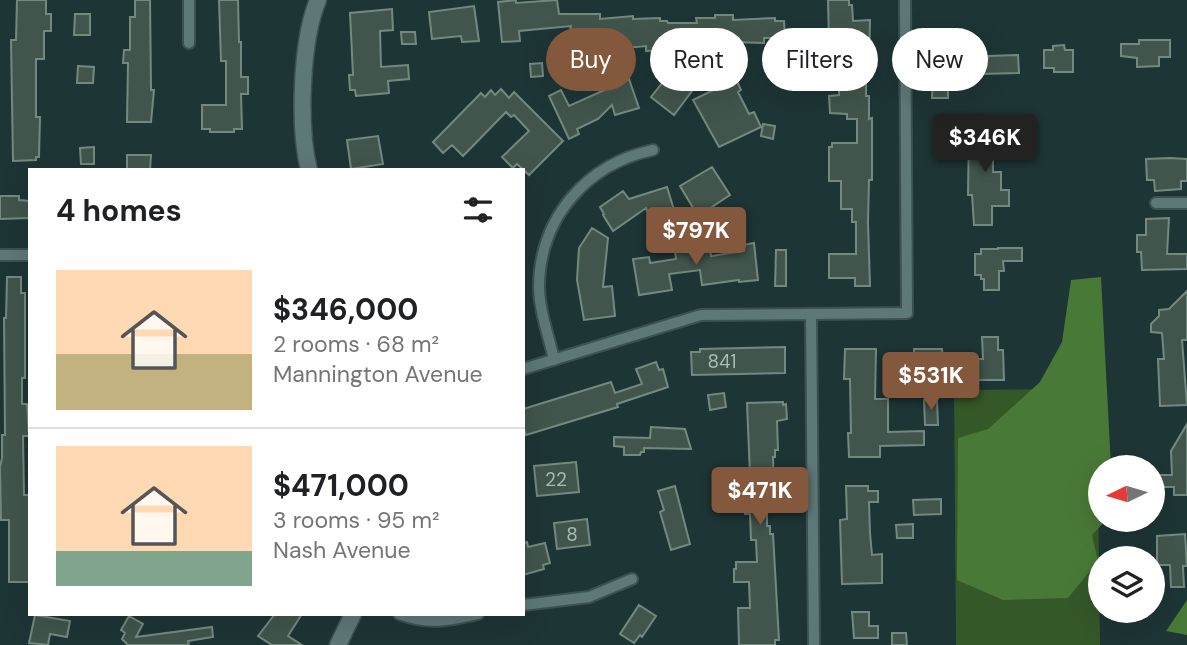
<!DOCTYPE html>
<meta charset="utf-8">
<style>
body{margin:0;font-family:"DM Sans",sans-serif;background:#f2f2f2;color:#202124;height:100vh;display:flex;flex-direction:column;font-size:26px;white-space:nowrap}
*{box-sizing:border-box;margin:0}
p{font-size:23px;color:#757577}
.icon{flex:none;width:38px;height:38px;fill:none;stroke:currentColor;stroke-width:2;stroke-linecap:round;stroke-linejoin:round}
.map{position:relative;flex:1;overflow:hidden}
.details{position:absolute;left:28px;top:168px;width:497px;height:448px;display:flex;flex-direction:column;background:#fff;border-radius:0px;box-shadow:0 7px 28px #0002}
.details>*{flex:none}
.hud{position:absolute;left:546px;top:28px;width:536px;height:63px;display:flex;gap:14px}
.needle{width:46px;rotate:265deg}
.tools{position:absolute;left:1088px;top:455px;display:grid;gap:14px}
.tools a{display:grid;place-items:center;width:77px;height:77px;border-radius:50%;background:#fff;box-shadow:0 7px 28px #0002;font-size:35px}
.price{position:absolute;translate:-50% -60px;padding:0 16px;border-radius:7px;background:#84583c;color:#fff;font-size:23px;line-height:46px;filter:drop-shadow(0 2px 4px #0008)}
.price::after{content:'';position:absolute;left:50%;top:42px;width:21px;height:16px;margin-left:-10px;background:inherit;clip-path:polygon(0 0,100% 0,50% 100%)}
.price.selected{background:#222;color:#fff}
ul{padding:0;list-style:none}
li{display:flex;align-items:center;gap:21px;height:175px;padding:0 28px}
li+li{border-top:2px solid #e0e0e0}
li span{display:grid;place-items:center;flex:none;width:196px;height:140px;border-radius:0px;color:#555}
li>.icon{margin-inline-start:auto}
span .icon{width:84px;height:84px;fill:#fffc;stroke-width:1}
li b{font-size:30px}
h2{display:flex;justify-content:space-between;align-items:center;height:84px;padding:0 28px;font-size:30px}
.chip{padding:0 24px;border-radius:32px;background:#fff;box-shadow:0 7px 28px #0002;font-size:24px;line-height:63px}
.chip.selected{background:#84583c;color:#fff}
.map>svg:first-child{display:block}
.green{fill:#355828}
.forest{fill:#497937}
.building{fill:#41554c;stroke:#73897f;stroke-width:2}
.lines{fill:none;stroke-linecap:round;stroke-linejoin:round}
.street-casing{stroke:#3d5151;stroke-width:14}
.secondary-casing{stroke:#3d5151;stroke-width:19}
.street{stroke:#5e7877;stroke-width:10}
.secondary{stroke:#5e7877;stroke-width:16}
.labels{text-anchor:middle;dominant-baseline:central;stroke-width:6;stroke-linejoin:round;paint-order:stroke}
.number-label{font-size:19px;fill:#aabab6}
</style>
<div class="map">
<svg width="1187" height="645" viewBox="0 0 1187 645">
<rect width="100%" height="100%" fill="#1e3535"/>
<path class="green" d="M1082,389L1097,390L1100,645H956L954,390Z"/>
<path class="forest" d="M1101,277L1111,467H1101V520H1106L1092,535L1098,561L1068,598L1003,600L957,580L958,438L988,429L1040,382L1062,342L1071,280Z
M1187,600V635L1166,631Z"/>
<path class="building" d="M17,0H46V14H51V31H44V59H36V117H40L39,157H36V160L13,161L11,40H16Z
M135,0H150L151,90H154L151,122H127L128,63H123L124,50H130V17H135Z
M219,0H238L239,42H241V77H248V94H241L242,129H234V132H210V129H202V105H226V61H221Z
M516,0V3L557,0L559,14H600V19L633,16V19L660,18V21H667L668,23H697L696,18H715V15H733V20L775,18V21H784L785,38H764V43L668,40V50L646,51V46L616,49L614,31H588V39H575V31H570L571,26L519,31L520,41L502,42L498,2Z
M828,0H849V5H852L853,21L870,20L869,70L866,71V96H869V119L872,118V180H869L868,222L870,286H855V278H829V254H856V222H852V209H841V181H829V147H832V143H857V119H847V114L830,113L829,96L839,95V71H834V60L826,61V44H829Z
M474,6L479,41L462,42L461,36L432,39L429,12Z
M392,9L393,30L380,31L381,67L408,65L409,79L388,81L389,93L356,96L355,90H350L349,75H353L350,13Z
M75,14H90V35H74Z
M401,32H415L416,44H402Z
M1139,40H1170V57H1159V66L1137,67V58L1121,56V44H1139Z
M1064,45L1065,50H1073V72H1054V68H1044V50H1053V46Z
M613,52L615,65L599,67L598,54Z
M934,55H954V78H948V98H932Z
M1018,55L1019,73L981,74V58H988V56Z
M542,63L543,76L531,77L530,64Z
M78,66L94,67L93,83H77Z
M719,75H734L741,90L738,92L749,114L754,112L761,127L719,147L693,100L724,85Z
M667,77L681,88L683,85L692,91L674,115L651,97Z
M629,79L639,108L615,115L612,105L598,119L577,129L579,134L569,139L549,96L561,90L569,106Z
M501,89L509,98L514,92L563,141L529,175L517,164L513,168L502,157L529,131L514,115L511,117L506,112L463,156L452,145L443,153L433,142L481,93L485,97L491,90L495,95Z
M763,124L775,126L773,139L761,136Z
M1003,124V135H994L993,139V172H1001V190H1009V206H992V225H974L972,195H968L969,125Z
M378,136L383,164L351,169L347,140Z
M94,147V164H81L80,148Z
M127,155H151L150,170H127Z
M1170,158L1187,159V181H1181V189L1155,191L1154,180H1147L1146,159Z
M712,167L730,195L698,216L680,186Z
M667,187L675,213L650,220L646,208L613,231L603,215L604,214L600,207L623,191L629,199Z
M0,196H19V200L30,201V218L0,219Z
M1169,218L1167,254H1187V269L1142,270L1141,252H1137V235H1146V219Z
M592,228L608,238L603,287L612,286L615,316L584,320L577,280L579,248Z
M709,241L711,256L744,251L743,245L754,243L758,280L739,282V280L702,285L700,270L669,274L672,290L639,295L633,259L649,257L650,263L676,259L674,245Z
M998,248H1022V261H1003L1004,271H999V290H984V279H981V275H975V254H981V249H998Z
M776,250H786V286H775Z
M7,277H21V293H25V378H22V404H27L29,436H23L24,495H30V582H9V520H1L0,467L2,458V435H5L4,318H6Z
M1187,291V340H1182L1187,405L1160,406L1158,359H1164L1162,333L1151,332V324L1159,316V310L1169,309Z
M982,337H998V350H1003L1004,380H976L975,359H983Z
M785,347V373L692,375L691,352H700V349Z
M845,349H876L875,399H888V432L924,431V445L880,446V457H849L848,433H851L850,379H844Z
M914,349H942L943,369L915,370V379H901L900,361H914Z
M656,362L659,370L663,369L668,387L617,404L618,407L526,435L523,427V409L611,382L615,393L642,384L636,369Z
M724,393L726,407L710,410L708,395Z
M924,400H937L938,425H925Z
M783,402V405L786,404L787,419L777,421L778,450H775V457H773L774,498H767V526H770V534H773L779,640H775V645H739L738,608H750L749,582H734V569H736V562H757L756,540H751L750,514H745V499H741L740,488H744V476L750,475L747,403Z
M1187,424V495H1174V487H1159V475H1172L1171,451Z
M651,427L685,429L691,449L644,448V452H641L640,455H624V447L614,446V437L650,438Z
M576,462L579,492L537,496L534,466Z
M675,486L690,544L671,550L660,512L664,510L658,491Z
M846,486H868V491H878V502H869L870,533L872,555L882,554V583L842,584L840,520L847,519Z
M941,499V514L914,515L913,500Z
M587,519L590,545L557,549L554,523Z
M913,524V538H897L896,525Z
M1185,534L1187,566H1183L1184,587H1171L1170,565H1157V536Z
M527,542L528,547L545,543L550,563L543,565L544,569L523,575V543Z
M639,605L656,616L642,637L640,635L634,643L620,634Z
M852,612H869V626H878V638H854Z
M275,614H302L288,636L302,645H272L258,636Z
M35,615L70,621L67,637L50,634L48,645L29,643Z
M129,616L143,624L136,637L212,627L213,637L188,641L189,645H128L122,639L125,633L121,630Z
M892,633H906L907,645H892Z"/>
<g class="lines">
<g class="street-casing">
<path id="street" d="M189,43V0
M1156,203H1187
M0,255H30
M811,314L814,645
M554,360C549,336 539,311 539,286C540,217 587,164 653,150
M523,369L701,315L907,313L905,0
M523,605L589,597L632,579
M399,614C428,625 448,621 478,614"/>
</g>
<g class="secondary-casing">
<path id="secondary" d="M309,170C298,126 301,41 318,0
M338,645L353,614"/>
</g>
<use href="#street" class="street"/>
<use href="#secondary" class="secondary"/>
</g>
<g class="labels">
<g class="number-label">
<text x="722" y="361">841</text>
<text x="556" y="479">22</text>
<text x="572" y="534">8</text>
</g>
</g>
</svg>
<div class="tools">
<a><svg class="needle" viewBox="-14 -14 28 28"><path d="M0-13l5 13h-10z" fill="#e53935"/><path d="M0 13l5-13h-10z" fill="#757577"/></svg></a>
<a><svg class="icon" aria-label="layers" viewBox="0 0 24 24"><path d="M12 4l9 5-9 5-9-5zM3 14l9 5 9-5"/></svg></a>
</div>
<b class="price selected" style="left:985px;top:174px">$346K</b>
<b class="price" style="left:696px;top:267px">$797K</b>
<b class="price" style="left:931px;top:412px">$531K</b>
<b class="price" style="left:760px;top:527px">$471K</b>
<div class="hud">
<a class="chip selected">Buy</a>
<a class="chip">Rent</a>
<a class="chip">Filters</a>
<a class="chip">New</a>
</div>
<section class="details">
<h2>4 homes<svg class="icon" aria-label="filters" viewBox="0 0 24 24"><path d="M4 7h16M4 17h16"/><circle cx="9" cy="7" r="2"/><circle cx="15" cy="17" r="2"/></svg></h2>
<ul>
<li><span style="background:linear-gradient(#ffd9b3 60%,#c2b280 0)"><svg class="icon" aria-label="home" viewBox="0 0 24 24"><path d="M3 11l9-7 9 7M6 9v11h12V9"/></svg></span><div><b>$346,000</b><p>2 rooms · 68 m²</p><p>Mannington Avenue</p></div></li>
<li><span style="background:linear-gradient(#ffd9b3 75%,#7fa58c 0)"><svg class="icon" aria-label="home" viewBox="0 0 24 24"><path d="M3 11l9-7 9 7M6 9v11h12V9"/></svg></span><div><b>$471,000</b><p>3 rooms · 95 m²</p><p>Nash Avenue</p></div></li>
</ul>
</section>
</div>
